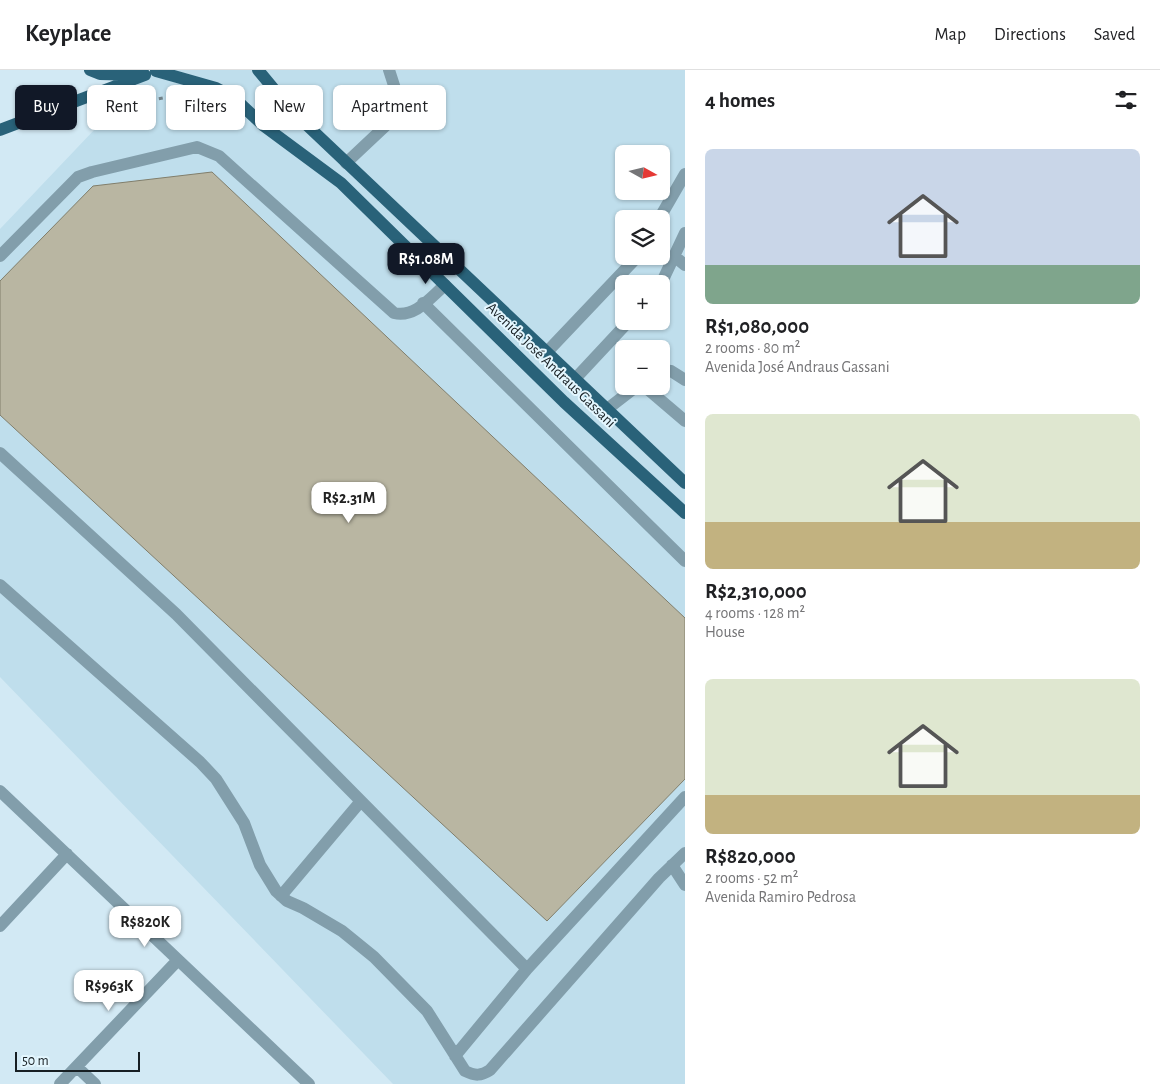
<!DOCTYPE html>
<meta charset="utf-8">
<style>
body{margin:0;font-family:"Alegreya Sans",sans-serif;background:#f2f2f2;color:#202124;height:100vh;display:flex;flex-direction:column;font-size:19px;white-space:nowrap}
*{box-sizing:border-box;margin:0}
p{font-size:16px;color:#757577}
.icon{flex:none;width:28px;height:28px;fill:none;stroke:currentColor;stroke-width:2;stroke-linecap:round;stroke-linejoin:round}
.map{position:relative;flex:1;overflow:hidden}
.sheet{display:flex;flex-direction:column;background:#fff;width:475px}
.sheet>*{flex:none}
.guide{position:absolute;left:15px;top:15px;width:475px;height:45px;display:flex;gap:10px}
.needle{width:32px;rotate:98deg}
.fabs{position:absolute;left:615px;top:75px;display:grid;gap:10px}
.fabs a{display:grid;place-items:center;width:55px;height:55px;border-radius:8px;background:#fff;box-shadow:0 1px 4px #0004;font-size:25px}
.scale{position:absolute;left:15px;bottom:12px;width:125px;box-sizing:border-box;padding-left:5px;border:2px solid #171f23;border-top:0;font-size:14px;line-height:18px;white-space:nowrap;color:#171f23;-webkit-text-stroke:4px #e3f6fe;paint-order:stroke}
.price{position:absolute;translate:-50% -42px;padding:0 11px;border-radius:10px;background:#fff;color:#222;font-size:16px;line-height:32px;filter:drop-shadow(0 1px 2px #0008)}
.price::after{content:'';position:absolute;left:50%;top:30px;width:15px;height:11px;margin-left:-8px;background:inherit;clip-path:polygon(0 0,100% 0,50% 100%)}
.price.selected{background:#111827;color:#fff}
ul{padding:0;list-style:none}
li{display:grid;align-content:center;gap:10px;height:265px;padding:0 20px}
li span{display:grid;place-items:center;height:155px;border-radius:8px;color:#555}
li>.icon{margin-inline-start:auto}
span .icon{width:90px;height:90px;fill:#fffc;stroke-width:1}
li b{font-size:21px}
h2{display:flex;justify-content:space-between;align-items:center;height:60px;padding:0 20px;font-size:21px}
.chip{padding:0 18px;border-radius:8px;background:#fff;box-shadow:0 1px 4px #0004;font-size:18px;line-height:45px}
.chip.selected{background:#111827;color:#fff}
header{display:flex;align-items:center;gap:30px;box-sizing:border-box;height:70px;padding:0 25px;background:#fff;border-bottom:1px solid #e0e0e0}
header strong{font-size:24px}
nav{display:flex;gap:28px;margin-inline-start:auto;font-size:18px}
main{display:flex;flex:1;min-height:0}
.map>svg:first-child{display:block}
.built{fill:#bfdeec;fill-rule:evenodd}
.building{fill:#b9b6a2;stroke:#817e6b}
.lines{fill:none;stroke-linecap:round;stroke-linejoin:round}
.path{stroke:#728289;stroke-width:3;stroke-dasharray:4 4;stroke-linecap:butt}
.minor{stroke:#829eab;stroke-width:12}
.major{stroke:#296279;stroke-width:12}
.labels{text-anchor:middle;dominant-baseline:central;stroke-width:4;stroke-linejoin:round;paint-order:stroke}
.street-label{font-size:15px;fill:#171f23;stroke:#e3f6fe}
</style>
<header>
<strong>Keyplace</strong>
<nav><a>Map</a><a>Directions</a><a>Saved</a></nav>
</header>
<main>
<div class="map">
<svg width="685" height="1014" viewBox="0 0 685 1014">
<rect width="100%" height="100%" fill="#d2e9f4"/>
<path class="built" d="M151,0H685V1014H393L0,607V159ZM624,84H661V121H624ZM624,149H661V186H624ZM624,214H661V251H624ZM624,279H661V316H624Z"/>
<path class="building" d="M212,102L685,548V709L547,851L0,345V211L93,116Z"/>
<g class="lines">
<path class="path" d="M96,41L183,24"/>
<path class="minor" d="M346,93L396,46L400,34L389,0
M659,149L685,104
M0,186L78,107L92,102L197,77L219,86L394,243C415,248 430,228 445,215
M674,186L685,195
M661,214L685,163
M423,233L685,491
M546,283L638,186
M661,300L671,301L685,310
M574,310L629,251
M644,316L685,351
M606,340L637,316
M0,383L176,544L527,899L455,986
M0,515L200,692L216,709L244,753L260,795L276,821L287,831L303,838L342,861L374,887L427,941L465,1001C475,1006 481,1006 490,1000L659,808L685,783
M0,721L309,1014
M672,795L685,815
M281,826L361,731
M0,856L67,784
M527,899L685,727
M77,997L95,1014
M60,1014L178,890"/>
<path class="major" d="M90,0L100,4L140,5
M258,0L292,41L685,413
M156,1L216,18L233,27L264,56L341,113L564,332L685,443
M0,60L145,5"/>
</g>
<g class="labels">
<g class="street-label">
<text transform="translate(551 295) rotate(44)">Avenida José Andraus Gassani</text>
</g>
</g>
</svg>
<div class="fabs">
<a><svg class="needle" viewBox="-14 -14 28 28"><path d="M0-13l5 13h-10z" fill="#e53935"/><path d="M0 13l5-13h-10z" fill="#757577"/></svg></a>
<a><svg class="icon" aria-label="layers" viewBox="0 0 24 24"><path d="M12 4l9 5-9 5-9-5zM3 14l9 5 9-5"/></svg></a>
<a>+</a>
<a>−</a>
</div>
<div class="scale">50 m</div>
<b class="price selected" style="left:426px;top:215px">R$1.08M</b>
<b class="price" style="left:349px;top:454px">R$2.31M</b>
<b class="price" style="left:145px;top:878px">R$820K</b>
<b class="price" style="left:109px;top:942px">R$963K</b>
<div class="guide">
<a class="chip selected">Buy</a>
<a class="chip">Rent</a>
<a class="chip">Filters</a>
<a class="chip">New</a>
<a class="chip">Apartment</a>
</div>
</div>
<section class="sheet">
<h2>4 homes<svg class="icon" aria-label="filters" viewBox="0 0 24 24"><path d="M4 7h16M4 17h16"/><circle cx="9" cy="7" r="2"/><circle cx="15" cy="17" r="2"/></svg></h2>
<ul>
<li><span style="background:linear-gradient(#c9d6e8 75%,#7fa58c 0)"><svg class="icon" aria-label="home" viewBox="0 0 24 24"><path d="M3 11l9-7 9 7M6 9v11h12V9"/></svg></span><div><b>R$1,080,000</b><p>2 rooms · 80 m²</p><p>Avenida José Andraus Gassani</p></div></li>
<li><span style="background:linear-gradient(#dfe7d0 70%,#c2b280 0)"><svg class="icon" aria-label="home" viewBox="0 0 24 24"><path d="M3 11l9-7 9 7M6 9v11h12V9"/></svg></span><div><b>R$2,310,000</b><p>4 rooms · 128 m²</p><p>House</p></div></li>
<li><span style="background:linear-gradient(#dfe7d0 75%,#c2b280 0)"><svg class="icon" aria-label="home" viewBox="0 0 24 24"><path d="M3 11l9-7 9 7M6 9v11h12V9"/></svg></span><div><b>R$820,000</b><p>2 rooms · 52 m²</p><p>Avenida Ramiro Pedrosa</p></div></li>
</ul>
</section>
</main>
